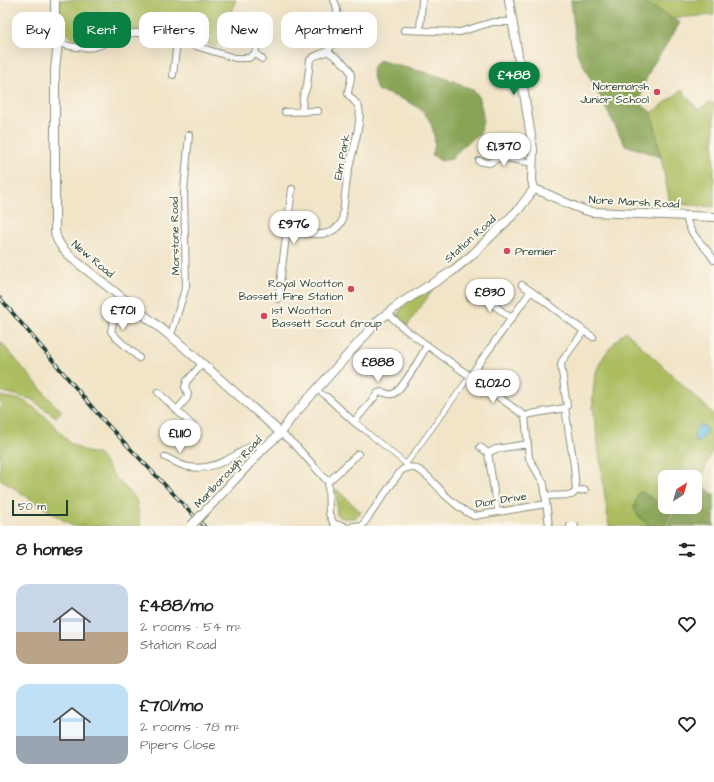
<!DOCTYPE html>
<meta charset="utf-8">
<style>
body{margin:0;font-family:"Architects Daughter",sans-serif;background:#f2f2f2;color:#202124;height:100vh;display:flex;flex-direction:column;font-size:15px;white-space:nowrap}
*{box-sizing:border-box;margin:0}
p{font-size:13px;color:#757577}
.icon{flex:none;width:22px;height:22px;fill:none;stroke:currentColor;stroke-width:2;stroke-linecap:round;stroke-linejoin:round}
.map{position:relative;height:526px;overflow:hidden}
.side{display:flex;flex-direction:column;background:#fff;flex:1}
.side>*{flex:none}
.guide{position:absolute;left:12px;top:12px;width:400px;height:36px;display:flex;gap:8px}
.needle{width:26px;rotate:37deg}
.tools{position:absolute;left:658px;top:470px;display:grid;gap:8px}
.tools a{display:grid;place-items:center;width:44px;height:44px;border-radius:8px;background:#fff;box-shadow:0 4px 16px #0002;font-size:20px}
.scale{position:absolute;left:12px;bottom:10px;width:56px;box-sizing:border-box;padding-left:4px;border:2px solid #1f3d34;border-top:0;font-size:11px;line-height:14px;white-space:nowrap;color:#1f3d34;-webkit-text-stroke:3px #fbf7ec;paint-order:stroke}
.price{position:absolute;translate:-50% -34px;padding:0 9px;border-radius:14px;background:#fff;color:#222;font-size:13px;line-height:26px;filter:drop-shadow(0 1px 2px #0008)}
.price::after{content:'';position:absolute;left:50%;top:24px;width:12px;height:9px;margin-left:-6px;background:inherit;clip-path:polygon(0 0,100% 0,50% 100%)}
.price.on{background:#0b8043;color:#fff}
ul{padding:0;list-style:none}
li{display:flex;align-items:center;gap:12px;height:100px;padding:0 16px}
li span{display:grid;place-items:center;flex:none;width:112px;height:80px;border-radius:12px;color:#555}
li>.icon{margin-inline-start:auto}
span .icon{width:48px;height:48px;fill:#fffc;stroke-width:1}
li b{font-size:17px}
h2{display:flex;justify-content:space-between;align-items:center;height:48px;padding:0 16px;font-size:17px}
.chip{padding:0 14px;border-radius:12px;background:#fff;box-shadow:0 4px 16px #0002;font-size:14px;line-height:36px}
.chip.on{background:#0b8043;color:#fff}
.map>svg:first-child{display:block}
.green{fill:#acbd60;stroke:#667d4a}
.forest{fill:#89a456;stroke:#547045}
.water{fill:#62bddf;stroke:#407d8a}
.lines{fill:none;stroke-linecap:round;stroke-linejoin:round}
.pedestrian-casing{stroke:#88907e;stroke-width:6}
.minor-casing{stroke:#88907e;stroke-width:8}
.tertiary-casing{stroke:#88907e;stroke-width:10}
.pedestrian{stroke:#fff;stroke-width:4.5}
.minor{stroke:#fff;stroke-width:6}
.tertiary{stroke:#fff;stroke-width:8}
.rail-casing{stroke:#1f3d34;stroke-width:3.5}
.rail{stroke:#fbf7ec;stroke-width:2;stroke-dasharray:6;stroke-linecap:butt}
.tertiary-bridge-casing{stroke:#88907e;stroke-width:10;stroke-linecap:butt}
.tertiary-bridge{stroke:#fff;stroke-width:8}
.poi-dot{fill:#d1495b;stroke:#fbf7ec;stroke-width:1.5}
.labels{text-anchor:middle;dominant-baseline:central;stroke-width:4;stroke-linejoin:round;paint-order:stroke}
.poi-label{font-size:11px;fill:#1f3d34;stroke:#fbf7ec;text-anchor:end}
.street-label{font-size:11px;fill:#1f3d34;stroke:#fbf7ec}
</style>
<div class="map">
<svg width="714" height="526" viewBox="0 0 714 526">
<rect width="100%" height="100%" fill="#fbf7ec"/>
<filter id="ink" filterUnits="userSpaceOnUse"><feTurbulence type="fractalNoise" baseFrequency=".025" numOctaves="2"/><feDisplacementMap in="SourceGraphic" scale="8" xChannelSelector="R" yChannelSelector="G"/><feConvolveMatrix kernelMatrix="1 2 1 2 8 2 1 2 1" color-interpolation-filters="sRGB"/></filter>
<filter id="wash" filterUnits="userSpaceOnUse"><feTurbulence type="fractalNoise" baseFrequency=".012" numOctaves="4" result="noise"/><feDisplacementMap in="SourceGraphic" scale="16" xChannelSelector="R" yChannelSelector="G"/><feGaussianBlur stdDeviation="0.9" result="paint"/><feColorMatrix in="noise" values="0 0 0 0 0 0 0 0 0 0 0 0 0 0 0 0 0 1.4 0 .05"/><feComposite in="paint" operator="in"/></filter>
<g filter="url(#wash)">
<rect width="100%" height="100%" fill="#f1e4c7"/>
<path class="green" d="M59,0H236L216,47L199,40L191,41C176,38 144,28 131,30C119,31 110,37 99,41C92,44 84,43 78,41C60,34 59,17 59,0Z
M642,0H714V15L672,18Z
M682,90L698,110L709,103H714V207L670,203L652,113Z
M435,287L407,326C381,310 423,294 435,287Z
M625,331L714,414V446L695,493V477H665V506L659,502L639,517L650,526H609L593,408C592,369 599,359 625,331Z
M0,341L53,403L62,411L56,417L31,399L0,391Z
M0,396L22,400L33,407L46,417L70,443L87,452L97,454L100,456L114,476L136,499L141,526H72L0,479Z
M336,489L361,512L355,518H343L337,515Z
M666,507H679L668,526H664L670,514L669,509Z"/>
<path class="forest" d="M571,0H642L680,23L661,53L652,66L641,91V104L652,113L661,157L625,145L577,53Z
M379,60C408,70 439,73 467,87C470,89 475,90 477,94C479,96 479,100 480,102C484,115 484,122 479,135C468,141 460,148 452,159L441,161L432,155C436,146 435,139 433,130C427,104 399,98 377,90L372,73L373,66Z
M699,482L714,495V526H668L679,507H695V493Z
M642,492L669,509L670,514L664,526H650L639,517L634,508L638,493Z"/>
<path class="water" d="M701,425L705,427L707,430L700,442H696C693,437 694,431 698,426Z"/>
</g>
<g filter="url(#ink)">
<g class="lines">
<g class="pedestrian-casing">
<path id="pedestrian" d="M321,393L327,397
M362,428L406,464
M408,467L406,464L470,376
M494,491L498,512"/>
</g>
<g class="minor-casing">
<path id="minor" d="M404,30L460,32L493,22H512
M420,30L422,0
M58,43C71,47 88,50 101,45C116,39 122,32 139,33L189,44L235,58H249L255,53L260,36
M255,53L262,59
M173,75L177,42
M285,112L318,111
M302,112L303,97L307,86L310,60C314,55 321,55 327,51C339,42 340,12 334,0
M479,161L489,163L500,157L533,163
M686,215C689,237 704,243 714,260
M287,231C304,233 332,241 342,221C344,207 345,192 347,178C349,163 363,121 359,108C357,102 351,99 348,94C348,88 351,83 351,77C352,66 335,57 327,51
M522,285L531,291
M480,295L486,288
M470,297L480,295L511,318
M278,299L292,189
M127,300L113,322L111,331C116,340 131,349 139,358
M387,313L406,330L525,416L529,458L544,484L549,526
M584,331L593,337
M171,335L186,286L184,191L189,135
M470,376L531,291L584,331L562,361L561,365L567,406L565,408L531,414L525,416
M158,392L192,425
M327,397L354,422L378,393C384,390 387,396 393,394C402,390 422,355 427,345
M177,410L187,398L188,394L185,387L187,381L203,363
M354,422L362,428
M281,433L297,447L328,482L329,514L334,524L344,526
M480,447L488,453
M165,457C172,460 181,466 189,467C215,471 231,457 253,445L265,447
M328,482L358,454
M494,491L488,453L496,449L528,444
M576,491L585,490
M545,496L572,495L576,491L574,466L565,408
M353,526H357
M362,526L400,472C416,456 436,486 446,496C454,503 464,512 474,516L546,504
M570,526H575"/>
</g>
<g class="tertiary-casing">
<path id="tertiary" d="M55,0V22L58,43L55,69V232C57,244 65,251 73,259L178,342L281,433
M534,189C554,195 571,208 592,212L714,217
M212,504L265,447L281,433L291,418L379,320L401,303L451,272L472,255L519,209L534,189L532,180L533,149L509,0"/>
</g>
<use href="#pedestrian" class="pedestrian"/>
<use href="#minor" class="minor"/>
<use href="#tertiary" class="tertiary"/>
<g class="rail-casing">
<path id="rail" d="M0,298L103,420L204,526"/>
</g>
<use href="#rail" class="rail"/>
<g class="tertiary-bridge-casing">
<path id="tertiary-bridge" d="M191,526L212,504"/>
</g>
<use href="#tertiary-bridge" class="tertiary-bridge"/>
</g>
</g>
<g class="poi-dot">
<circle cx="657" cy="92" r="4"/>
<circle cx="507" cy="251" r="4"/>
<circle cx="351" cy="289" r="4"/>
<circle cx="264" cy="316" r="4"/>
</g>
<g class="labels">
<g class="poi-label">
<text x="649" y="86">Noremarsh<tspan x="649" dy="13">Junior School</tspan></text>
<text x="515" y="251" text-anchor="start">Premier</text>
<text x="343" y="283">Royal Wootton<tspan x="343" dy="13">Bassett Fire Station</tspan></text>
<text x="272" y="310" text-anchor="start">1st Wootton<tspan x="272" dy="13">Bassett Scout Group</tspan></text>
</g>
<g class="street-label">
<text transform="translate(342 157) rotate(-79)">Elm Park</text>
<text transform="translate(634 202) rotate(3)">Nore Marsh Road</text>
<text transform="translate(175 236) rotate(-91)">Morstone Road</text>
<text transform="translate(470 239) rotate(-42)">Station Road</text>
<text transform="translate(93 259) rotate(40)">New Road</text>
<text transform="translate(228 472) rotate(-47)">Marlborough Road</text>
<text transform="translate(501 500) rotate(-9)">Dior Drive</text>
</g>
</g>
</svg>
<div class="tools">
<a><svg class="needle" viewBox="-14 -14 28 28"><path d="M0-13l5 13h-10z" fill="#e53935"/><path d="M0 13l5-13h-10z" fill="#757577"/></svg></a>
</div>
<div class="scale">50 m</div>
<b class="price on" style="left:514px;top:96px">£488</b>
<b class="price" style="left:504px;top:167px">£1,370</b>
<b class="price" style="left:294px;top:245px">£976</b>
<b class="price" style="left:490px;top:313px">£830</b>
<b class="price" style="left:123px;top:331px">£701</b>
<b class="price" style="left:378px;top:383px">£888</b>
<b class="price" style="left:493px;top:404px">£1,020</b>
<b class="price" style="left:180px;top:454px">£1,110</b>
<div class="guide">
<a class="chip">Buy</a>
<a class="chip on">Rent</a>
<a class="chip">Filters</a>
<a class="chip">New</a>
<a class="chip">Apartment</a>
</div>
</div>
<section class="side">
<h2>8 homes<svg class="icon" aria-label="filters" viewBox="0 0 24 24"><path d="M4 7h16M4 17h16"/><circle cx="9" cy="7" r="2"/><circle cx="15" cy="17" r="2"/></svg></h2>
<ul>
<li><span style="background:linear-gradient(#c9d6e8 60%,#b9a48a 0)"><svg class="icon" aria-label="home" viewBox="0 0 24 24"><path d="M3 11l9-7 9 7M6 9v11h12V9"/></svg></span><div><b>£488/mo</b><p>2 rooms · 54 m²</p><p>Station Road</p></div><svg class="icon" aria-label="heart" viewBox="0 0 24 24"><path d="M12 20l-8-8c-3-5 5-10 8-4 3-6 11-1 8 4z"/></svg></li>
<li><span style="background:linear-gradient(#bfe0f5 65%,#9aa5b1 0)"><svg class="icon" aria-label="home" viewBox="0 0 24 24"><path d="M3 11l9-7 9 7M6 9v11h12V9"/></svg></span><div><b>£701/mo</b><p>2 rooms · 78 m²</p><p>Pipers Close</p></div><svg class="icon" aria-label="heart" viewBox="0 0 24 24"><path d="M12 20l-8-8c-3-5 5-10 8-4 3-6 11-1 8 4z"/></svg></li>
</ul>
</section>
